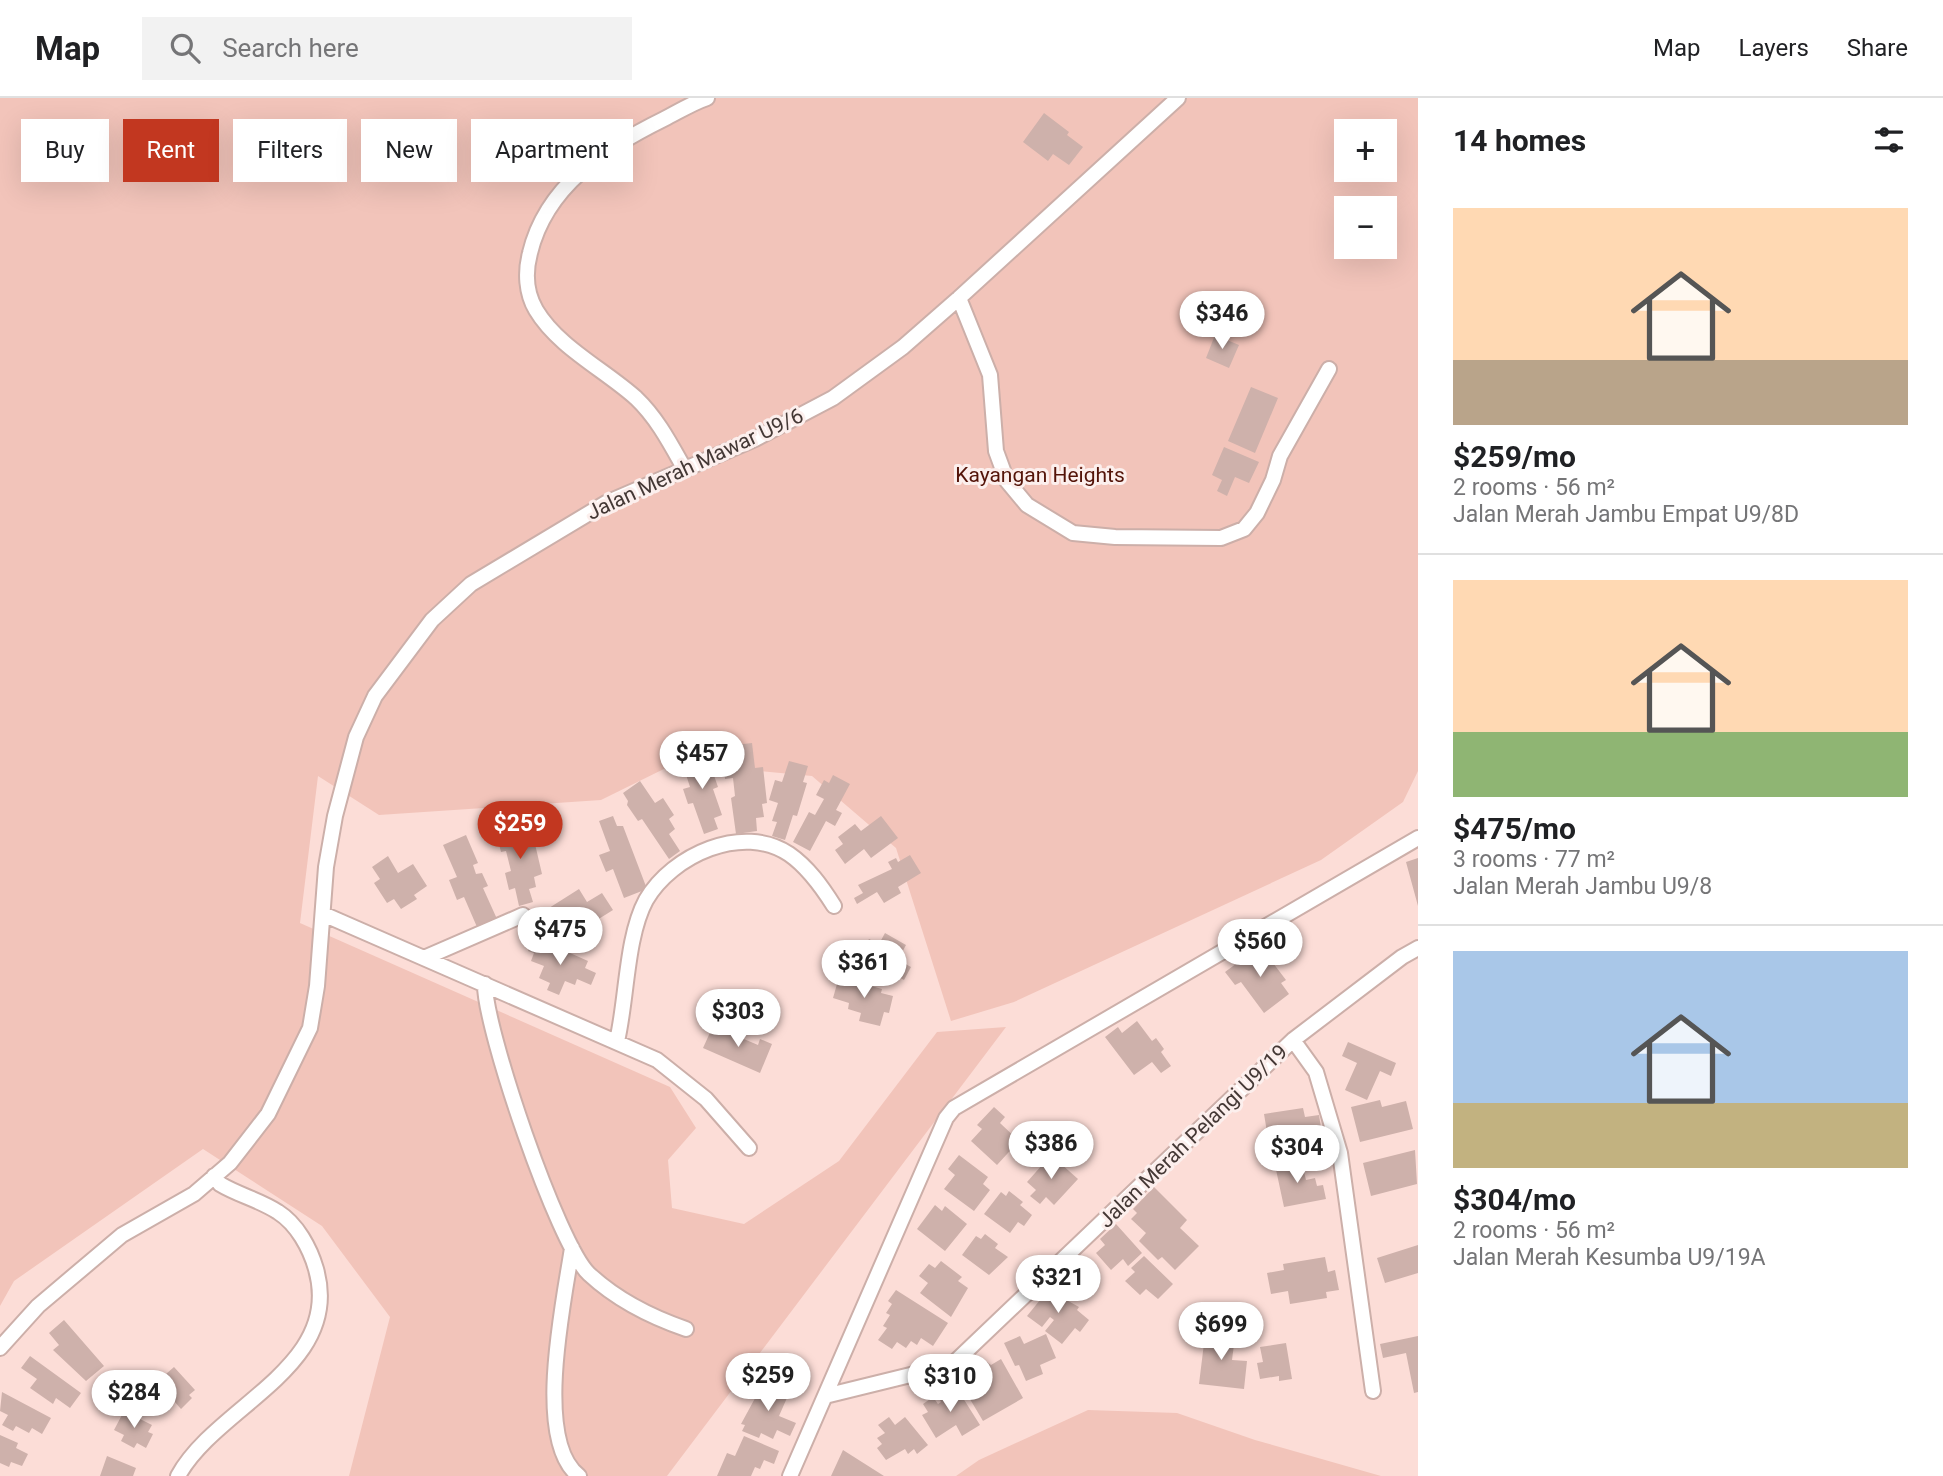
<!DOCTYPE html>
<meta charset="utf-8">
<style>
body{margin:0;font-family:Roboto,sans-serif;background:#f2f2f2;color:#202124;height:100vh;display:flex;flex-direction:column;font-size:26px;white-space:nowrap}
*{box-sizing:border-box;margin:0}
p{font-size:23px;color:#757577}
.icon{flex:none;width:38px;height:38px;fill:none;stroke:currentColor;stroke-width:2;stroke-linecap:round;stroke-linejoin:round}
.map{position:relative;flex:1;overflow:hidden}
.sheet{display:flex;flex-direction:column;background:#fff;width:525px}
.sheet>*{flex:none}
.top-card{position:absolute;left:21px;top:21px;width:665px;height:63px;display:flex;gap:14px}
.fabs{position:absolute;left:1334px;top:21px;display:grid;gap:14px}
.fabs a{display:grid;place-items:center;width:63px;height:63px;border-radius:0px;background:#fff;box-shadow:0 7px 28px #0002;font-size:35px}
.price{position:absolute;translate:-50% -60px;padding:0 16px;border-radius:24px;background:#fff;color:#222;font-size:23px;line-height:46px;filter:drop-shadow(0 2px 4px #0008)}
.price::after{content:'';position:absolute;left:50%;top:42px;width:21px;height:16px;margin-left:-10px;background:inherit;clip-path:polygon(0 0,100% 0,50% 100%)}
.price.current{background:#c23720;color:#fff}
ul{padding:0;list-style:none}
li{display:grid;align-content:center;gap:14px;height:371px;padding:0 35px}
li+li{border-top:2px solid #e0e0e0}
li span{display:grid;place-items:center;height:217px;border-radius:0px;color:#555}
li>.icon{margin-inline-start:auto}
span .icon{width:126px;height:126px;fill:#fffc;stroke-width:1}
li b{font-size:30px}
h2{display:flex;justify-content:space-between;align-items:center;height:84px;padding:0 35px;font-size:30px}
.tag{padding:0 24px;border-radius:0px;background:#fff;box-shadow:0 7px 28px #0002;font-size:24px;line-height:63px}
.tag.current{background:#c23720;color:#fff}
header{display:flex;align-items:center;gap:42px;box-sizing:border-box;height:98px;padding:0 35px;background:#fff;border-bottom:2px solid #e0e0e0}
header strong{font-size:33px}
nav{display:flex;gap:38px;margin-inline-start:auto;font-size:24px}
.search{width:490px;height:63px;background:#f2f2f2;display:flex;align-items:center;gap:18px;box-sizing:border-box;padding:0 24px;border-radius:0px;color:#757577;font-size:26px}
main{display:flex;flex:1;min-height:0}
.map>svg:first-child{display:block}
.green{fill:#f2c4ba;fill-rule:evenodd}
.building{fill:#ceb1ab}
.lines{fill:none;stroke-linecap:round;stroke-linejoin:round}
.street-casing{stroke:#ccafa9;stroke-width:18}
.street{stroke:#fff;stroke-width:14}
.labels{text-anchor:middle;dominant-baseline:central;stroke-width:6;stroke-linejoin:round;paint-order:stroke}
.street-label{font-size:21px;fill:#443835;stroke:#fcefed}
.park-label{font-size:21px;fill:#541409;stroke:#fcefed}
</style>
<header>
<strong>Map</strong>
<div class="search"><svg class="icon" aria-label="search" viewBox="0 0 24 24"><circle cx="10" cy="10" r="6"/><path d="M15 15l6 6"/></svg>Search here</div>
<nav><a>Map</a><a>Layers</a><a>Share</a></nav>
</header>
<main>
<div class="map">
<svg width="1418" height="1378" viewBox="0 0 1418 1378">
<rect width="100%" height="100%" fill="#fcddd7"/>
<path class="green" d="M0,0H1418V673L1403,704L1321,762L1014,904L951,923L896,750L812,678L676,665L601,702L379,717L318,678L300,825L670,989L696,1030L668,1062L672,1110L744,1126L839,1063L937,934L1006,929L667,1378H349L390,1219L322,1128L203,1051L14,1183L0,1208ZM1346,33H1384V72H1346ZM1346,110H1384V149H1346Z
M1088,1312L1177,1315L1255,1342L1381,1378H956L979,1362Z"/>
<path class="building" d="M1044,15L1069,34L1067,37L1083,49L1069,67L1053,56L1048,63L1023,44Z
M1215,237L1239,247L1229,270L1206,260Z
M1251,289L1278,300L1255,355L1228,343Z
M1224,349L1259,364L1249,385L1235,379L1227,398L1217,393L1222,382L1212,377Z
M752,645L755,670L763,669L767,705L762,706L764,719L756,720L757,733L736,736L731,700L735,698L733,680L725,681L723,663H729L727,648Z
M702,654L706,668L710,666L718,689L713,691L722,717L714,720L718,731L704,736L693,705L688,706L683,691L690,689L681,661Z
M789,663L808,668L803,684L807,685L797,718L793,717L785,742L772,738L777,724L772,723L778,705L769,702L775,682L782,684Z
M833,677L850,686L836,712L842,715L835,728L826,723L810,753L793,744L809,714L815,717L824,701L816,697L824,682L829,685Z
M640,683L655,705L663,700L674,717L669,721L675,731L669,736L680,753L669,761L642,721L638,723L627,707L628,703L623,695Z
M613,718L617,728H623L647,791L624,800L613,771L606,774L599,757L610,753L599,723Z
M881,718L898,740L871,760L864,751L845,766L835,752L843,746L838,739L855,726L861,733Z
M520,721L527,748L535,746L542,776L534,779L536,789L529,791L533,804L519,808L515,790L509,792L505,775L511,773L506,753L501,754L498,742L503,741L499,726Z
M466,737L478,765L473,767L476,776L482,775L488,788L483,790L497,821L477,829L464,799L457,802L449,782L457,779L443,747Z
M910,757L921,775L898,789L901,795L884,805L877,794L857,806L854,800L863,795L858,787L892,771L888,764L896,760L898,764Z
M388,758L398,775L413,766L427,788L414,797L417,801L401,811L394,801L387,805L374,785L380,781L372,769Z
M1418,760V808L1406,764Z
M579,791L587,804L602,795L613,812L597,822L601,829L573,847L549,810Z
M885,835L906,847L898,862L911,869L904,882L897,878L892,886L878,879L881,873L858,861L869,841L879,846Z
M532,843L542,848L543,843L588,863L585,870L596,875L591,887L577,881L575,887L565,883L559,897L547,892L550,885L539,880L544,868L531,863L534,855L528,853Z
M1260,848L1286,882L1281,885L1289,896L1264,915L1241,884L1235,887L1225,874Z
M839,879L882,891L881,895L893,898L889,915L884,914L880,928L859,923L861,915L848,911L849,905L833,900Z
M1137,923L1152,943L1156,940L1164,951L1161,954L1171,968L1161,975L1152,964L1134,977L1105,939L1118,929L1122,935Z
M713,928L758,947L760,941L772,946L760,975L703,950Z
M1348,944L1396,965L1391,978L1380,973L1367,1002L1345,992L1357,965L1342,958Z
M1380,1002L1382,1009L1406,1003L1413,1031L1360,1044L1351,1009Z
M994,1009L1005,1019L1000,1025L1019,1043L997,1067L971,1043L982,1031L977,1027Z
M1303,1010L1305,1019L1319,1017L1322,1036L1309,1039L1311,1052L1271,1058L1264,1016Z
M1415,1052L1417,1086L1371,1098L1363,1065Z
M959,1057L988,1079L983,1086L990,1092L974,1113L944,1091L955,1077L948,1071Z
M1051,1057L1078,1081L1054,1107L1046,1099L1040,1106L1030,1098L1036,1092L1027,1084Z
M1301,1062L1306,1082L1315,1080L1317,1088L1323,1087L1326,1101L1284,1109L1275,1067Z
M1154,1089L1187,1122L1180,1130L1199,1148L1175,1172L1162,1159L1158,1162L1139,1143L1146,1135L1131,1121L1137,1115L1133,1111Z
M1009,1093L1023,1104L1020,1107L1032,1117L1024,1128L1018,1124L1010,1135L984,1116L1001,1094L1006,1098Z
M935,1107L942,1113L945,1108L967,1126L945,1153L917,1131Z
M1116,1126L1142,1155L1128,1168L1123,1161L1111,1172L1096,1155L1105,1147L1100,1141Z
M985,1136L998,1146L995,1150L1008,1159L989,1177L962,1157L976,1138L981,1141Z
M1418,1147V1175L1385,1185L1377,1160Z
M1144,1158L1173,1186L1158,1201L1146,1191L1140,1197L1125,1183L1135,1174L1131,1170Z
M1325,1159L1328,1174L1335,1172L1339,1192L1326,1194L1327,1200L1290,1206L1288,1193L1271,1196L1267,1175L1284,1172L1283,1166Z
M941,1163L962,1179L958,1183L968,1190L951,1219L920,1195L928,1185L919,1178L929,1166L935,1170Z
M1053,1186L1065,1195L1061,1199L1079,1209L1077,1212L1089,1222L1080,1234L1075,1230L1062,1246L1045,1233L1054,1222L1050,1219L1042,1229L1027,1218Z
M896,1192L948,1225L933,1248L921,1240L917,1247L911,1243L906,1250L897,1244L892,1251L878,1242L887,1230L883,1228L890,1217L886,1215L892,1206L888,1203Z
M64,1222L104,1268L86,1283L53,1252L59,1247L49,1235Z
M1206,1229L1220,1230L1219,1237L1235,1239L1232,1262L1247,1263L1244,1291L1199,1286Z
M1046,1236L1056,1260L1040,1267L1043,1276L1026,1283L1019,1267L1015,1268L1004,1245L1020,1238L1024,1246Z
M1418,1238V1294L1414,1295L1406,1255L1383,1260L1380,1246Z
M1286,1245L1292,1281L1279,1283V1278L1260,1281L1257,1265L1263,1264L1260,1249Z
M30,1258L81,1295L70,1310L56,1300L53,1306L30,1290L37,1281L21,1270Z
M1001,1261L1023,1300L983,1323L958,1281L987,1264L991,1267Z
M174,1269L195,1292L189,1297L192,1300L181,1311L174,1303L170,1306L160,1295L165,1291L158,1283Z
M765,1282L790,1293L779,1318L796,1325L790,1338L777,1332L773,1341L761,1335L759,1340L742,1333L745,1327L741,1326Z
M956,1289L980,1327L962,1338L956,1327L936,1340L922,1317L928,1314L923,1306L933,1299L938,1306L941,1304L939,1300Z
M2,1294L51,1320L42,1336L32,1330L29,1335L16,1328L13,1333L2,1327L8,1317L0,1313Z
M124,1313L152,1327L148,1334L153,1336L146,1350L137,1345L134,1350L121,1343L124,1337L114,1332Z
M889,1319L895,1327L905,1319L928,1347L917,1356L914,1351L908,1356L905,1351L886,1362L877,1350L882,1346L877,1340L885,1335L878,1327Z
M0,1337L18,1345L16,1350L28,1356L22,1368L11,1364L9,1369L0,1365Z
M744,1338L779,1353L774,1366L764,1362L760,1371L755,1369L751,1378H717L727,1355L735,1358Z
M843,1352L884,1378H831Z
M107,1358L136,1370L133,1378H100Z"/>
<g class="lines">
<g class="street-casing">
<path id="street" d="M959,200L990,277L996,353L1007,383L1027,407L1073,435L1115,439L1221,440L1244,431L1257,415L1273,382L1280,358L1329,271
M684,370C670,345 657,320 636,300C605,272 558,249 536,212C526,195 525,174 530,155C546,88 605,50 664,21C678,14 692,5 707,0
M323,816L657,962L706,1001L749,1050
M424,860L523,817
M485,886C484,929 558,1147 589,1176C617,1202 651,1219 686,1231
M1293,942L1316,974L1340,1055L1373,1293
M617,943C627,901 626,839 646,802C672,757 743,725 789,756C808,769 822,789 834,808
M572,1150C564,1203 533,1343 579,1378
M0,1250L38,1208L122,1137L194,1096L230,1065L268,1016L310,930L317,888L326,769L335,718L356,639L375,598L432,522L471,486L606,405L755,341L833,300L903,249L959,200L1178,0
M825,1298L939,1270L956,1263L1293,942L1402,859L1418,850
M178,1378C217,1307 344,1269 316,1171C310,1150 297,1126 278,1114C260,1102 238,1097 220,1086L214,1078
M790,1378L946,1020L954,1010L1418,740"/>
</g>
<use href="#street" class="street"/>
</g>
<g class="labels">
<g class="street-label">
<text transform="translate(695 366) rotate(-25)">Jalan Merah Mawar U9/6</text>
<text transform="translate(1193 1038) rotate(-44)">Jalan Merah Pelangi U9/19</text>
</g>
<g class="park-label">
<text x="1040" y="377">Kayangan Heights</text>
</g>
</g>
</svg>
<div class="fabs">
<a>+</a>
<a>−</a>
</div>
<b class="price" style="left:1222px;top:253px">$346</b>
<b class="price" style="left:702px;top:693px">$457</b>
<b class="price current" style="left:520px;top:763px">$259</b>
<b class="price" style="left:560px;top:869px">$475</b>
<b class="price" style="left:1260px;top:881px">$560</b>
<b class="price" style="left:864px;top:902px">$361</b>
<b class="price" style="left:738px;top:951px">$303</b>
<b class="price" style="left:1051px;top:1083px">$386</b>
<b class="price" style="left:1297px;top:1087px">$304</b>
<b class="price" style="left:1058px;top:1217px">$321</b>
<b class="price" style="left:1221px;top:1264px">$699</b>
<b class="price" style="left:768px;top:1315px">$259</b>
<b class="price" style="left:950px;top:1316px">$310</b>
<b class="price" style="left:134px;top:1332px">$284</b>
<div class="top-card">
<a class="tag">Buy</a>
<a class="tag current">Rent</a>
<a class="tag">Filters</a>
<a class="tag">New</a>
<a class="tag">Apartment</a>
</div>
</div>
<section class="sheet">
<h2>14 homes<svg class="icon" aria-label="filters" viewBox="0 0 24 24"><path d="M4 7h16M4 17h16"/><circle cx="9" cy="7" r="2"/><circle cx="15" cy="17" r="2"/></svg></h2>
<ul>
<li><span style="background:linear-gradient(#ffd9b3 70%,#b9a48a 0)"><svg class="icon" aria-label="home" viewBox="0 0 24 24"><path d="M3 11l9-7 9 7M6 9v11h12V9"/></svg></span><div><b>$259/mo</b><p>2 rooms · 56 m²</p><p>Jalan Merah Jambu Empat U9/8D</p></div></li>
<li><span style="background:linear-gradient(#ffd9b3 70%,#8fb573 0)"><svg class="icon" aria-label="home" viewBox="0 0 24 24"><path d="M3 11l9-7 9 7M6 9v11h12V9"/></svg></span><div><b>$475/mo</b><p>3 rooms · 77 m²</p><p>Jalan Merah Jambu U9/8</p></div></li>
<li><span style="background:linear-gradient(#a9c7e8 70%,#c2b280 0)"><svg class="icon" aria-label="home" viewBox="0 0 24 24"><path d="M3 11l9-7 9 7M6 9v11h12V9"/></svg></span><div><b>$304/mo</b><p>2 rooms · 56 m²</p><p>Jalan Merah Kesumba U9/19A</p></div></li>
</ul>
</section>
</main>
